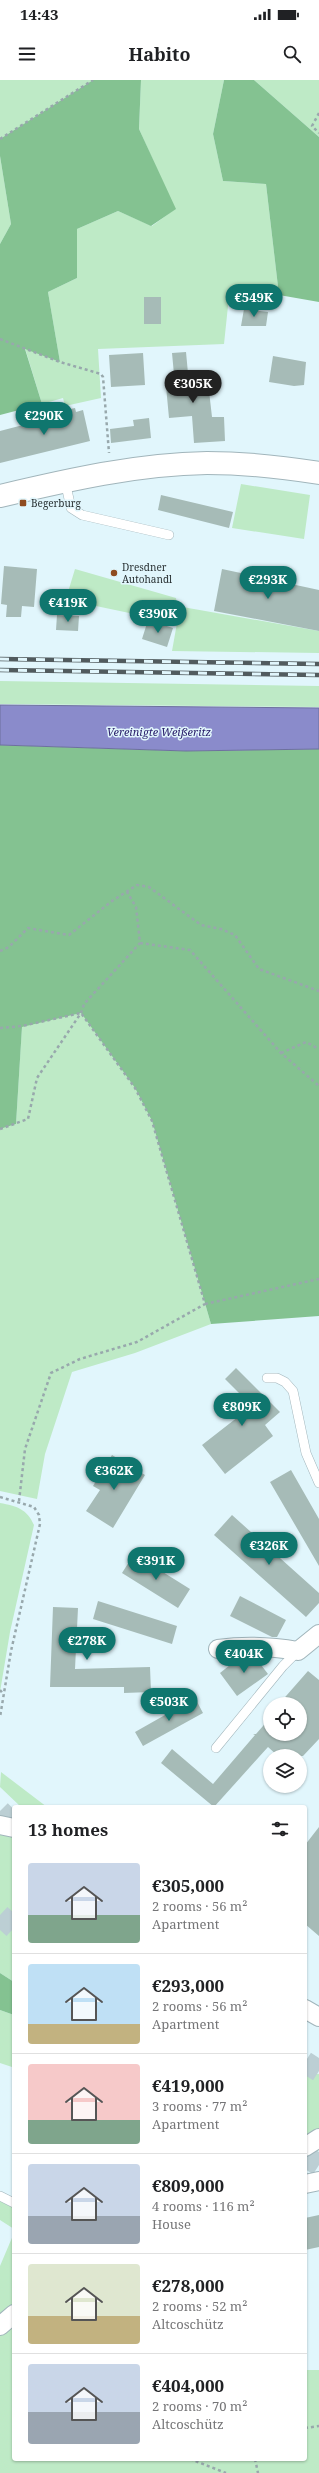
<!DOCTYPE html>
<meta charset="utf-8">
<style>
body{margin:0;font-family:"Noto Serif",serif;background:#f2f2f2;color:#202124;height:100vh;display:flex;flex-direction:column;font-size:15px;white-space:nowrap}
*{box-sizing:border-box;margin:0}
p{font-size:13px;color:#757577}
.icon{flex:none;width:22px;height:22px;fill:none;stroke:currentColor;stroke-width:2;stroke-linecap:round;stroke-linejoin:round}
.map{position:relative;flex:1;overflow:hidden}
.details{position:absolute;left:12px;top:1725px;width:295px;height:656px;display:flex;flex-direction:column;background:#fff;border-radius:4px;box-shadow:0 1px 3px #0004}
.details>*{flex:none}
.tools{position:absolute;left:263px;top:1617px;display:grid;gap:8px}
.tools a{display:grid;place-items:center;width:44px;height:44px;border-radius:50%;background:#fff;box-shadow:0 1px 3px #0004;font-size:20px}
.price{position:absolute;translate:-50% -34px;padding:0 9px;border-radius:14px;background:#0f766e;color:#fff;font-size:13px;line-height:26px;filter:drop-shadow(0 1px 2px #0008)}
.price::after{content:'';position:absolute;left:50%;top:24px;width:12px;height:9px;margin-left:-6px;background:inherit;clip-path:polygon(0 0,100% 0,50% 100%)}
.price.active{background:#222;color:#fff}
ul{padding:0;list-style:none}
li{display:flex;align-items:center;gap:12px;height:100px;padding:0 16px}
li+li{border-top:1px solid #e0e0e0}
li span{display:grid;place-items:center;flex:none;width:112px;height:80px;border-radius:4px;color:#555}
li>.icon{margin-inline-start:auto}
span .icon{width:48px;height:48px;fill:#fffc;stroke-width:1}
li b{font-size:17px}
h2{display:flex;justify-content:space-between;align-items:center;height:48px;padding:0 16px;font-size:17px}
.status{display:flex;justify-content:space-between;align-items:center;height:28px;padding:0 20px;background:#fff;direction:ltr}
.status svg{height:11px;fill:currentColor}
header{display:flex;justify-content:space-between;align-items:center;height:52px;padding:0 16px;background:#fff;font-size:18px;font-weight:700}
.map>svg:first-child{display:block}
.green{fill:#beeac6}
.forest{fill:#84c291}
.water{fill:#8a8bcb;stroke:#6d709d}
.building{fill:#a6bbb7}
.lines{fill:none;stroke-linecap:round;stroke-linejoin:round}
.motorway-tunnel{stroke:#bccfd4;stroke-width:22;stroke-dasharray:22 11;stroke-linecap:butt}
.service-casing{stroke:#a1b5bb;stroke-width:10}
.minor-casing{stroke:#a1b5bb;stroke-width:20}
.secondary-casing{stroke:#a1b5bb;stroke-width:24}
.path{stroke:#98a8ac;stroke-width:2.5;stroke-dasharray:3 3;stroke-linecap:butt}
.service{stroke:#fff;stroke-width:9}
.minor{stroke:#fff;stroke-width:18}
.secondary{stroke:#fff;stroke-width:22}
.rail-casing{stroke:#515b5e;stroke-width:4.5}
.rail{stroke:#e1f6fc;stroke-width:3;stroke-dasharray:9;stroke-linecap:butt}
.poi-dot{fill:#8f4b1f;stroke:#e1f6fc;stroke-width:1.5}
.labels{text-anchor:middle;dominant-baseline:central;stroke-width:3;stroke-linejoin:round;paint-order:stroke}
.poi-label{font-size:10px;fill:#293133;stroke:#e1f6fc;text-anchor:start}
.water-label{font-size:11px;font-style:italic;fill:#2b206c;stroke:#e1f6fc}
</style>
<div class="status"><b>14:43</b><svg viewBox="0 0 49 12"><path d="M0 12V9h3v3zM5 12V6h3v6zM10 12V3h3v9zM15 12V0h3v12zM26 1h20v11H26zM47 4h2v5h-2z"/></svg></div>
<header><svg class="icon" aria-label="menu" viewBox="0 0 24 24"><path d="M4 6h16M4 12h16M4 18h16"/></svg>Habito<svg class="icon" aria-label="search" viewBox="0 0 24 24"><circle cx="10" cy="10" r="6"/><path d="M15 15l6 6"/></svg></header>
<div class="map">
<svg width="319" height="2393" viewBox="0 0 319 2393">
<rect width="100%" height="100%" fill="#e1f6fc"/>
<path class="green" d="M0,0H93L0,59Z
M141,0H224L213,54L223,101L266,104L279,215L230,207L224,264L98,269L101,318L65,326L63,318L42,324L25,268L60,282L48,212L77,198V149L118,131L152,146L175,129L139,49Z
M254,0H319V57Z
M0,76L11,144L0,164Z
M241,404L310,415L304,459L232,448Z
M75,489L176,518L177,526L319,551V573L172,571L177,543L96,526L93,520L68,512Z
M0,601L319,606V627L0,624Z
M81,933L135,1008L152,1041L211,1244L135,1273L72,1292L45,1374L37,1419L0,1411V1049L16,1044L22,946Z
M0,1423C17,1426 27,1429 34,1445L10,1552L0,1612Z
M1,1692L47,1727H21L0,1707Z
M0,1751L14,1754V1902L0,1893Z
M0,1930L14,1935L12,1987L0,1983Z
M305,1993L319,1994V2070L305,2078Z
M0,2117L14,2123V2149L0,2140Z
M14,2153V2379H305V2283L307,2290H319V2393H0V2186Z"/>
<path class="forest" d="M93,0H141L139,49L176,129L151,146L118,131L77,149V198L48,212L60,282L25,269L42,324L0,335V164L11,144L0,76V59Z
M224,0H254L319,57V222L279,215L266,104L223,101L213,54Z
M0,665L186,671L319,669V1236L211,1244L152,1041L135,1008L81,933L22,947L16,1044L0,1049Z
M0,1893L14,1902V1935L0,1930Z"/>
<path class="water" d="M0,625L319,628V669L186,671L0,665Z"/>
<path class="building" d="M144,217H161V244H144Z
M244,229L268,232L266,246H241Z
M186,272L189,304L208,302L212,337H224L225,361L194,363L192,336L169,338L166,306L175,305L172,273Z
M143,273L145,305L111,307L109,275Z
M273,276L306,282L304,305L294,306L269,302Z
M75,328L76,332L83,330L90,361L0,383V351L46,339L53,337L52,333Z
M149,338L151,358L111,363L110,349L134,346L133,340Z
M161,415L233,432L229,448L158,430Z
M4,486L37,489L34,527L22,526L21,537H6L7,525L1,524Z
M222,489L319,510V551L214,531Z
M57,535L79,536L78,551L56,550Z
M148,540L173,548L167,567L142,559Z
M236,1288L280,1332L265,1345L273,1356L225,1394L202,1365L252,1326L225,1299Z
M112,1375L145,1395L113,1448L86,1431L100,1410L93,1406Z
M291,1390L319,1439V1486L270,1402Z
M232,1435L319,1513V1523L306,1537L214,1455Z
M134,1474L190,1509L178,1528L122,1493Z
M240,1516L286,1540L277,1557H272L230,1536Z
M98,1521L177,1546L172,1564L93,1539Z
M53,1527L78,1528L75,1589L150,1587L151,1612L124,1613V1607H50Z
M240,1577H255L268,1594L237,1616L220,1593Z
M308,1591L319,1600V1659L303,1676H278L268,1667L214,1727L161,1683L172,1669L213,1704L255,1655L253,1654H256L270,1638V1654H300V1624H279Z
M195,1618L203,1633L143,1666L135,1652Z
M319,1747V1856L305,1844V1765Z
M319,2135V2167L305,2170V2138Z"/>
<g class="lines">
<path class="motorway-tunnel" d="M0,1731L14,1745
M0,1835L14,1848
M305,1982L319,1991
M305,2076L319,2085"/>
<g class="service-casing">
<path id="service" d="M65,401L71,428L82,435L169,455
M267,1298H277L285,1302L293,1311L306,1373L319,1403
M216,1668L283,1586L298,1571
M0,2116L14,2123"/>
</g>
<g class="minor-casing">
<path id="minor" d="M218,1569C246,1565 270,1566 298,1571L319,1554
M0,1745L14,1748
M305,1929L319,1937
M305,2067L319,2058
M305,2104L319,2101
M0,2246L14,2234"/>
</g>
<g class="secondary-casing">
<path id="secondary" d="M0,416C68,400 137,384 207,383C245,383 282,387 319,393"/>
</g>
<path class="path" d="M319,33L312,46L319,53
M0,59L93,0
M0,259L60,282L101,294L103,297L109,373
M140,863L190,870L281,973L319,1006
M0,871L9,867L28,848L69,855L112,821L137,805L149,807L201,845L221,849L235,855L259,889L319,911
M0,948L22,946L81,933
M281,973L306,962L319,969
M0,1049L28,1039L37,998L81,933L84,924L140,863L136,827L127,812
M205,1224L319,1199
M0,1417L34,1427L39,1435L40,1444L11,1571L0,1637
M19,1421L25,1369L51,1293L80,1279L137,1262L205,1224L152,1041L135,1008L81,933
M0,1610L4,1615
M305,2348L319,2346
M190,2379L226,2393
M255,2379L258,2393"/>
<use href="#service" class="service"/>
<use href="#minor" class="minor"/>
<use href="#secondary" class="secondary"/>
<g class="rail-casing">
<path id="rail" d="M0,579L319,584
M0,590L319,595"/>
</g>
<use href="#rail" class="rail"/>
</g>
<g class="poi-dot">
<rect x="19" y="419" width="8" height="8" rx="2"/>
<circle cx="114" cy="493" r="4"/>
</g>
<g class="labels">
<g class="poi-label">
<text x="31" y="423">Begerburg</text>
<text x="122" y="487">Dresdner<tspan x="122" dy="12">Autohandl</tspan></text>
</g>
<g class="water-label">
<text x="159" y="651">Vereinigte Weißeritz</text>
</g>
</g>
</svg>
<div class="tools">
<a><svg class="icon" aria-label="locate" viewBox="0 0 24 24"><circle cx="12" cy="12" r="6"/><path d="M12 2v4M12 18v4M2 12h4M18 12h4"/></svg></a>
<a><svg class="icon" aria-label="layers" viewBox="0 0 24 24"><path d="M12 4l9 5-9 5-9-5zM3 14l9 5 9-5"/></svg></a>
</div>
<b class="price" style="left:254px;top:238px">€549K</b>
<b class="price active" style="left:193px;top:324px">€305K</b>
<b class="price" style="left:44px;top:356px">€290K</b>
<b class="price" style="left:268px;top:520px">€293K</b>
<b class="price" style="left:68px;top:543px">€419K</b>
<b class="price" style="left:158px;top:554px">€390K</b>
<b class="price" style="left:242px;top:1347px">€809K</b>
<b class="price" style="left:114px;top:1411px">€362K</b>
<b class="price" style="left:269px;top:1486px">€326K</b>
<b class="price" style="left:156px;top:1501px">€391K</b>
<b class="price" style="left:87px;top:1581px">€278K</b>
<b class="price" style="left:244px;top:1594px">€404K</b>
<b class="price" style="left:169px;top:1642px">€503K</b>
<section class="details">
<h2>13 homes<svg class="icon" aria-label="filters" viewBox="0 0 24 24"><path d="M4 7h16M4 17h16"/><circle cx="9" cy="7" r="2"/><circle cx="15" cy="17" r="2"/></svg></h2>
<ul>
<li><span style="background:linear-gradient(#c9d6e8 65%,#7fa58c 0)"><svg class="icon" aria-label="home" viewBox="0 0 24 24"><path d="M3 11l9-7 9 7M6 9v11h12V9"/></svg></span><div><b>€305,000</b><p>2 rooms · 56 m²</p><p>Apartment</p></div></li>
<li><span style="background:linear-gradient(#bfe0f5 75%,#c2b280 0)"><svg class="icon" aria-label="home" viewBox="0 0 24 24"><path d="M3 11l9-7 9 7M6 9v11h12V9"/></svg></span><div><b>€293,000</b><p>2 rooms · 56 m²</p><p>Apartment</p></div></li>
<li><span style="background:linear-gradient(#f6c9c9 70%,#7fa58c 0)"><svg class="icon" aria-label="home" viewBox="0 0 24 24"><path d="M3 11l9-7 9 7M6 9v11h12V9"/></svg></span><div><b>€419,000</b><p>3 rooms · 77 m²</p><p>Apartment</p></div></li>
<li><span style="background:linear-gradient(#c9d6e8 65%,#9aa5b1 0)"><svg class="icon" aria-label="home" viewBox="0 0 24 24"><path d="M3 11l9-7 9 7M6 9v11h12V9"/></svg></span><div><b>€809,000</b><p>4 rooms · 116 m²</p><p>House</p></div></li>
<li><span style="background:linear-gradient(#dfe7d0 65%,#c2b280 0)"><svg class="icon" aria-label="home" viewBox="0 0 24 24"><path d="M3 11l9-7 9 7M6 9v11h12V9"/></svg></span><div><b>€278,000</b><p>2 rooms · 52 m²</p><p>Altcoschütz</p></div></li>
<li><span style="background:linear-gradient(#c9d6e8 60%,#9aa5b1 0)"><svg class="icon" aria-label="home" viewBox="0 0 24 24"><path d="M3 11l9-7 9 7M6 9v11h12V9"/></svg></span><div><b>€404,000</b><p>2 rooms · 70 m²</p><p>Altcoschütz</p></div></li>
</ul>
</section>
</div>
